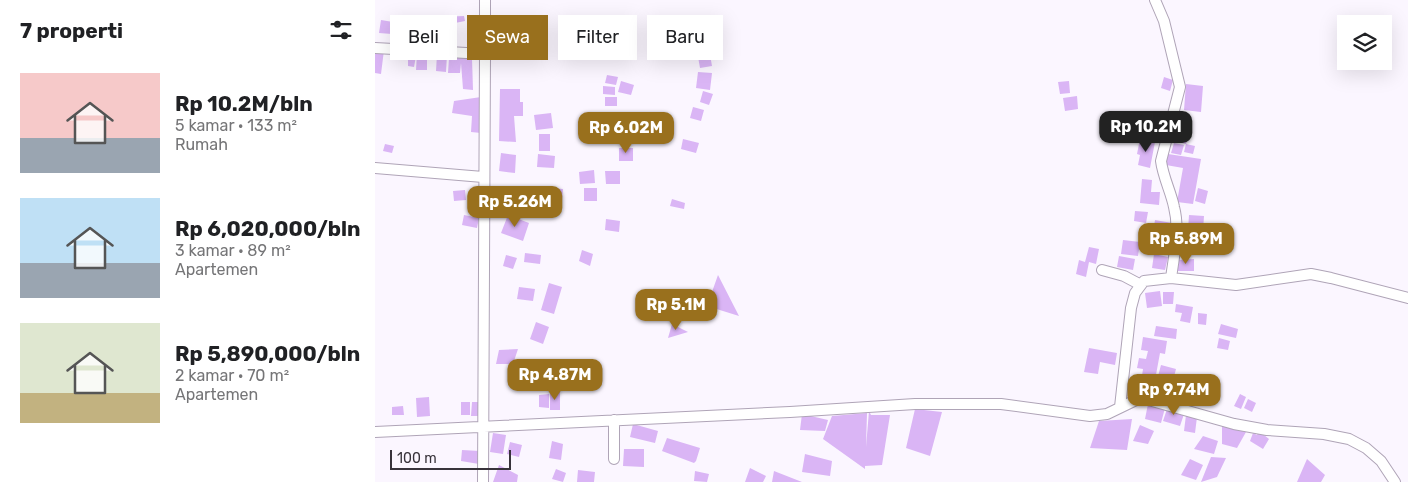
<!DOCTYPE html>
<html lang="id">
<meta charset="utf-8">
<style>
body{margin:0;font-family:Rubik,sans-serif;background:#f2f2f2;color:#202124;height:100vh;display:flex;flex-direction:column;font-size:19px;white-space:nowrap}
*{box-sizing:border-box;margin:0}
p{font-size:16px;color:#757577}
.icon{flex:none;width:28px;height:28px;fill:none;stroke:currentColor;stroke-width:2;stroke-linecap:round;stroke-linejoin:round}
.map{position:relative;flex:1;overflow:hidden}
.side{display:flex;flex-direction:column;background:#fff;width:375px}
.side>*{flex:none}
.guide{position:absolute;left:15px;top:15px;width:475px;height:45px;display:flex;gap:10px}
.tools{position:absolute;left:962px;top:15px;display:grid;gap:10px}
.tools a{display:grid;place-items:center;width:55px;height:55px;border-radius:0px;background:#fff;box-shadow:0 5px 20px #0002;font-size:25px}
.scale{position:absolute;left:15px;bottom:12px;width:121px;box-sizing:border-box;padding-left:5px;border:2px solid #38333b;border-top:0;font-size:14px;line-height:18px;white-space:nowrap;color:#38333b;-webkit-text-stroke:4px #fbf6ff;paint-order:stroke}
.price{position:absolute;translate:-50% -42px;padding:0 11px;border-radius:10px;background:#99701d;color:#fff;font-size:16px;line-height:32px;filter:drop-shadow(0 1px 2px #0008)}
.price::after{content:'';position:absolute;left:50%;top:30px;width:15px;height:11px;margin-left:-8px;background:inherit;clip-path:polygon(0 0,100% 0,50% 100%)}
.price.selected{background:#222;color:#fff}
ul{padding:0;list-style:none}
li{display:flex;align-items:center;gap:15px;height:125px;padding:0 20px}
li span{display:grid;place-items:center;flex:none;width:140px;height:100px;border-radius:0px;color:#555}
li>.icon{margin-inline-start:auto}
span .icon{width:60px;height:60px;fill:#fffc;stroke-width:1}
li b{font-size:21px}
h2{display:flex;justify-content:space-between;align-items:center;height:60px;padding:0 20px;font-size:21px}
.pill{padding:0 18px;border-radius:0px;background:#fff;box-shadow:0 5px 20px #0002;font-size:18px;line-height:45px}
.pill.selected{background:#99701d;color:#fff}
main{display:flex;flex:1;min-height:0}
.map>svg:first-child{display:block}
.building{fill:#dab5f5}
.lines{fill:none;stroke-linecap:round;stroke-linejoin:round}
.minor-casing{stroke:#afa4b7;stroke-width:12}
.minor{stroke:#fff;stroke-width:10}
</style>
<main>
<section class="side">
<h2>7 properti<svg class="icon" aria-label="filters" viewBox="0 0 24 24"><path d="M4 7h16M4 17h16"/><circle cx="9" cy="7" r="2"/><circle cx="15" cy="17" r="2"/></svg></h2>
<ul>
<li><span style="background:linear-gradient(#f6c9c9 65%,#9aa5b1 0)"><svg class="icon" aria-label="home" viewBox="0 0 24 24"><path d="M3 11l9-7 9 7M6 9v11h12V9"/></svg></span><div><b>Rp 10.2M/bln</b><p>5 kamar · 133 m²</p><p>Rumah</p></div></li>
<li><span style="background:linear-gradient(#bfe0f5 65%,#9aa5b1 0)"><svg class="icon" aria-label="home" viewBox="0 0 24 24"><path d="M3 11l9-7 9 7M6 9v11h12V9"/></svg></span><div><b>Rp 6,020,000/bln</b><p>3 kamar · 89 m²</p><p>Apartemen</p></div></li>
<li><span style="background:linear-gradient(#dfe7d0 70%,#c2b280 0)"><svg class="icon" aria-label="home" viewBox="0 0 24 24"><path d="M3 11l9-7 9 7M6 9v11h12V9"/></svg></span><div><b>Rp 5,890,000/bln</b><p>2 kamar · 70 m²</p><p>Apartemen</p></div></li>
</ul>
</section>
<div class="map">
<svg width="1033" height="482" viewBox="0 0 1033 482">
<rect width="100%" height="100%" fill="#fbf6ff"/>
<path class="building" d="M89,16L90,21L80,23L81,31L72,33L71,42L63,41V17Z
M6,20L18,22L17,34L4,33Z
M125,23H145V36H125Z
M334,49L337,66L325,68L322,51Z
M0,50H9L6,74L0,73Z
M33,50L42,51L39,67L33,66Z
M42,53L52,54V70H41Z
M62,54L72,55L71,72L61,71Z
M74,58H97L98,90L88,89L86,63L85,73H73Z
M323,72L337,73L335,90L321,88Z
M232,75L243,77L241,85L230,83Z
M789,77L798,80L795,91L786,88Z
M246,81L259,85L256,95L243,92Z
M694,81L695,93L685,94L683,82Z
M811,84L828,86L826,112L809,110Z
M228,86L240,87V95L228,94Z
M125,89H145V102H148V116H139L141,142L124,141Z
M328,91L338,94L334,105L325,102Z
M702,96L703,109L690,111L688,98Z
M106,97V133L96,132L97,116L77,113L79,101Z
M230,97H242V106H230Z
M318,107L329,110L326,121L315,118Z
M176,113L178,128L161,130L159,115Z
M802,127L815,131L811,144L799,141Z
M164,134H175V151H164Z
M308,139L324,143L321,153L306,149Z
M765,139L780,142L775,168L763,165L765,155L762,154Z
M799,143L809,145L806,155L796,153Z
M10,144L19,146L17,153L8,151Z
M811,144L820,146L818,154L809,152Z
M244,148H258V161H244Z
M126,153L141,155L140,173L124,171Z
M163,154L180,156L179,168L162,167Z
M793,154L826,159L818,204L802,202L808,168L791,165Z
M219,170L220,183L205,184L204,172Z
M230,171H245V184H231Z
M767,179L777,180L776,192H785L784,205L765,203Z
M175,188L188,189L187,199L173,198Z
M209,188H222V201H209Z
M823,188L833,191L830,204L820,201Z
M90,190L91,200L79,201L78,191Z
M297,199L310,203L309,209L295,206Z
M760,211L773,212L771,223L759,221Z
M89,215L104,218L102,228L87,225Z
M133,215L154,223L148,241L126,233Z
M814,215L829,216L828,231L813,230Z
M231,219L245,221L244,232L230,230Z
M780,220L797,223L795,235L778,233Z
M771,236L784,238L782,249L769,246Z
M748,240L765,242L763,256L746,254Z
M714,247L724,249L721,264L714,262L711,277L701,274L704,260L710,262Z
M207,250L218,254L215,266L204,261Z
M150,253L166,255L165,264L149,262Z
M779,254L793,257L790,270L777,268Z
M131,255L142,258L138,269L128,266Z
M744,256L760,259L758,270L742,267Z
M819,259V271H802V260Z
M343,275L364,316L332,306Z
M174,283L187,287L179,314L166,310Z
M144,287L160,289L158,301L142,299Z
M785,291L787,306L772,308L770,293Z
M788,292H799L798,304H788Z
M801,304L818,307L815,323L805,321L807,313L800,312Z
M823,313L832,314L831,325L823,324Z
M161,322L174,327L168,344L155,339Z
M297,324L313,332L293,338Z
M846,324L863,329L861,338L843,334Z
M781,326L802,329L801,339L779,336Z
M768,337L792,341L790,354L785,353L778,391L765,389L768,369L762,368L764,358L771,359L773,351L766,350Z
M844,338L855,341L853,350L842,348Z
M714,348L742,353L740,365L725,362L723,374L709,372Z
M143,349L138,364H121L124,350Z
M786,365L801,369L796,388L781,384Z
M816,379L831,382L828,397L813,395Z
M175,392H185V410H175Z
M174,394V408L164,407V395Z
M865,394L871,397L866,409L859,406Z
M54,397L55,416L42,417L41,398Z
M873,399L881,403L877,412L869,408Z
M86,402H95V415H86Z
M97,402H106V416H96Z
M773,404L790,408L786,423L770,419Z
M28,406L29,415H17V407Z
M793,406L810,411L805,426L788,421Z
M540,409L567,412L555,456L531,448Z
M494,411L496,415H515L507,465L490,466V469L448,439L457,416L492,413L491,447Z
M427,414L453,420L450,431L425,430Z
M811,415L822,417L820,433L809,431Z
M757,419L752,450L715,448L724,421Z
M258,424L283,431L280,443L255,437Z
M765,425L779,431L773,444L758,441Z
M847,426L871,432L862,448L847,444Z
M884,431L894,439L888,449L875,441L878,433L882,435Z
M118,433L131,435L128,454L115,452Z
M828,436L843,441L839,454L819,449Z
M292,438L325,448L321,461L319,463L287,451Z
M177,441L188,444L186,460L174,458Z
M135,442L147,445L144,457L132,454Z
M249,449H269V467L248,466Z
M87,450L105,451L104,464L86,461Z
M430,454L457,461L455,476L427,472Z
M836,457L851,458L842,477L826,482Z
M815,459L828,465L821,480L806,475Z
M932,459L950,475L946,482H922Z
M124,465L143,475L142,482H118Z
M375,468L391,476L388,482H370Z
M181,469L191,473L188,482L177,479Z
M203,470L220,472L219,482H202Z
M320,471L334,474L332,482L319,481Z
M399,471L427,482H397Z"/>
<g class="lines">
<g class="minor-casing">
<path id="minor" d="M780,0L789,21L805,87L786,161C788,177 796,192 799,207C805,230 799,255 796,278
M0,48L110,54L108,482
M110,54V0
M0,168L108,177
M727,270L749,276L766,285
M745,407L756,308L760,293L769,281L796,278L861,285L936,274L956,278L1033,298
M239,420V459
M0,432L415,412L540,404H626L715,416L732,414L761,400L770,399L859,424L892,430L949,434L974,439L991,448L1006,461L1020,482"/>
</g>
<use href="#minor" class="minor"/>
</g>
</svg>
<div class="tools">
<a><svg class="icon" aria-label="layers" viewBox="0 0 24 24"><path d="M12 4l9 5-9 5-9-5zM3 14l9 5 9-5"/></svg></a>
</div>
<div class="scale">100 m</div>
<b class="price selected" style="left:771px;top:153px">Rp 10.2M</b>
<b class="price" style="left:251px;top:154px">Rp 6.02M</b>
<b class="price" style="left:140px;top:228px">Rp 5.26M</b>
<b class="price" style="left:811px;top:265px">Rp 5.89M</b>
<b class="price" style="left:301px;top:331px">Rp 5.1M</b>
<b class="price" style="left:180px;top:401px">Rp 4.87M</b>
<b class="price" style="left:799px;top:416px">Rp 9.74M</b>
<div class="guide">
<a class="pill">Beli</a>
<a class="pill selected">Sewa</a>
<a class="pill">Filter</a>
<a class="pill">Baru</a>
</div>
</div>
</main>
